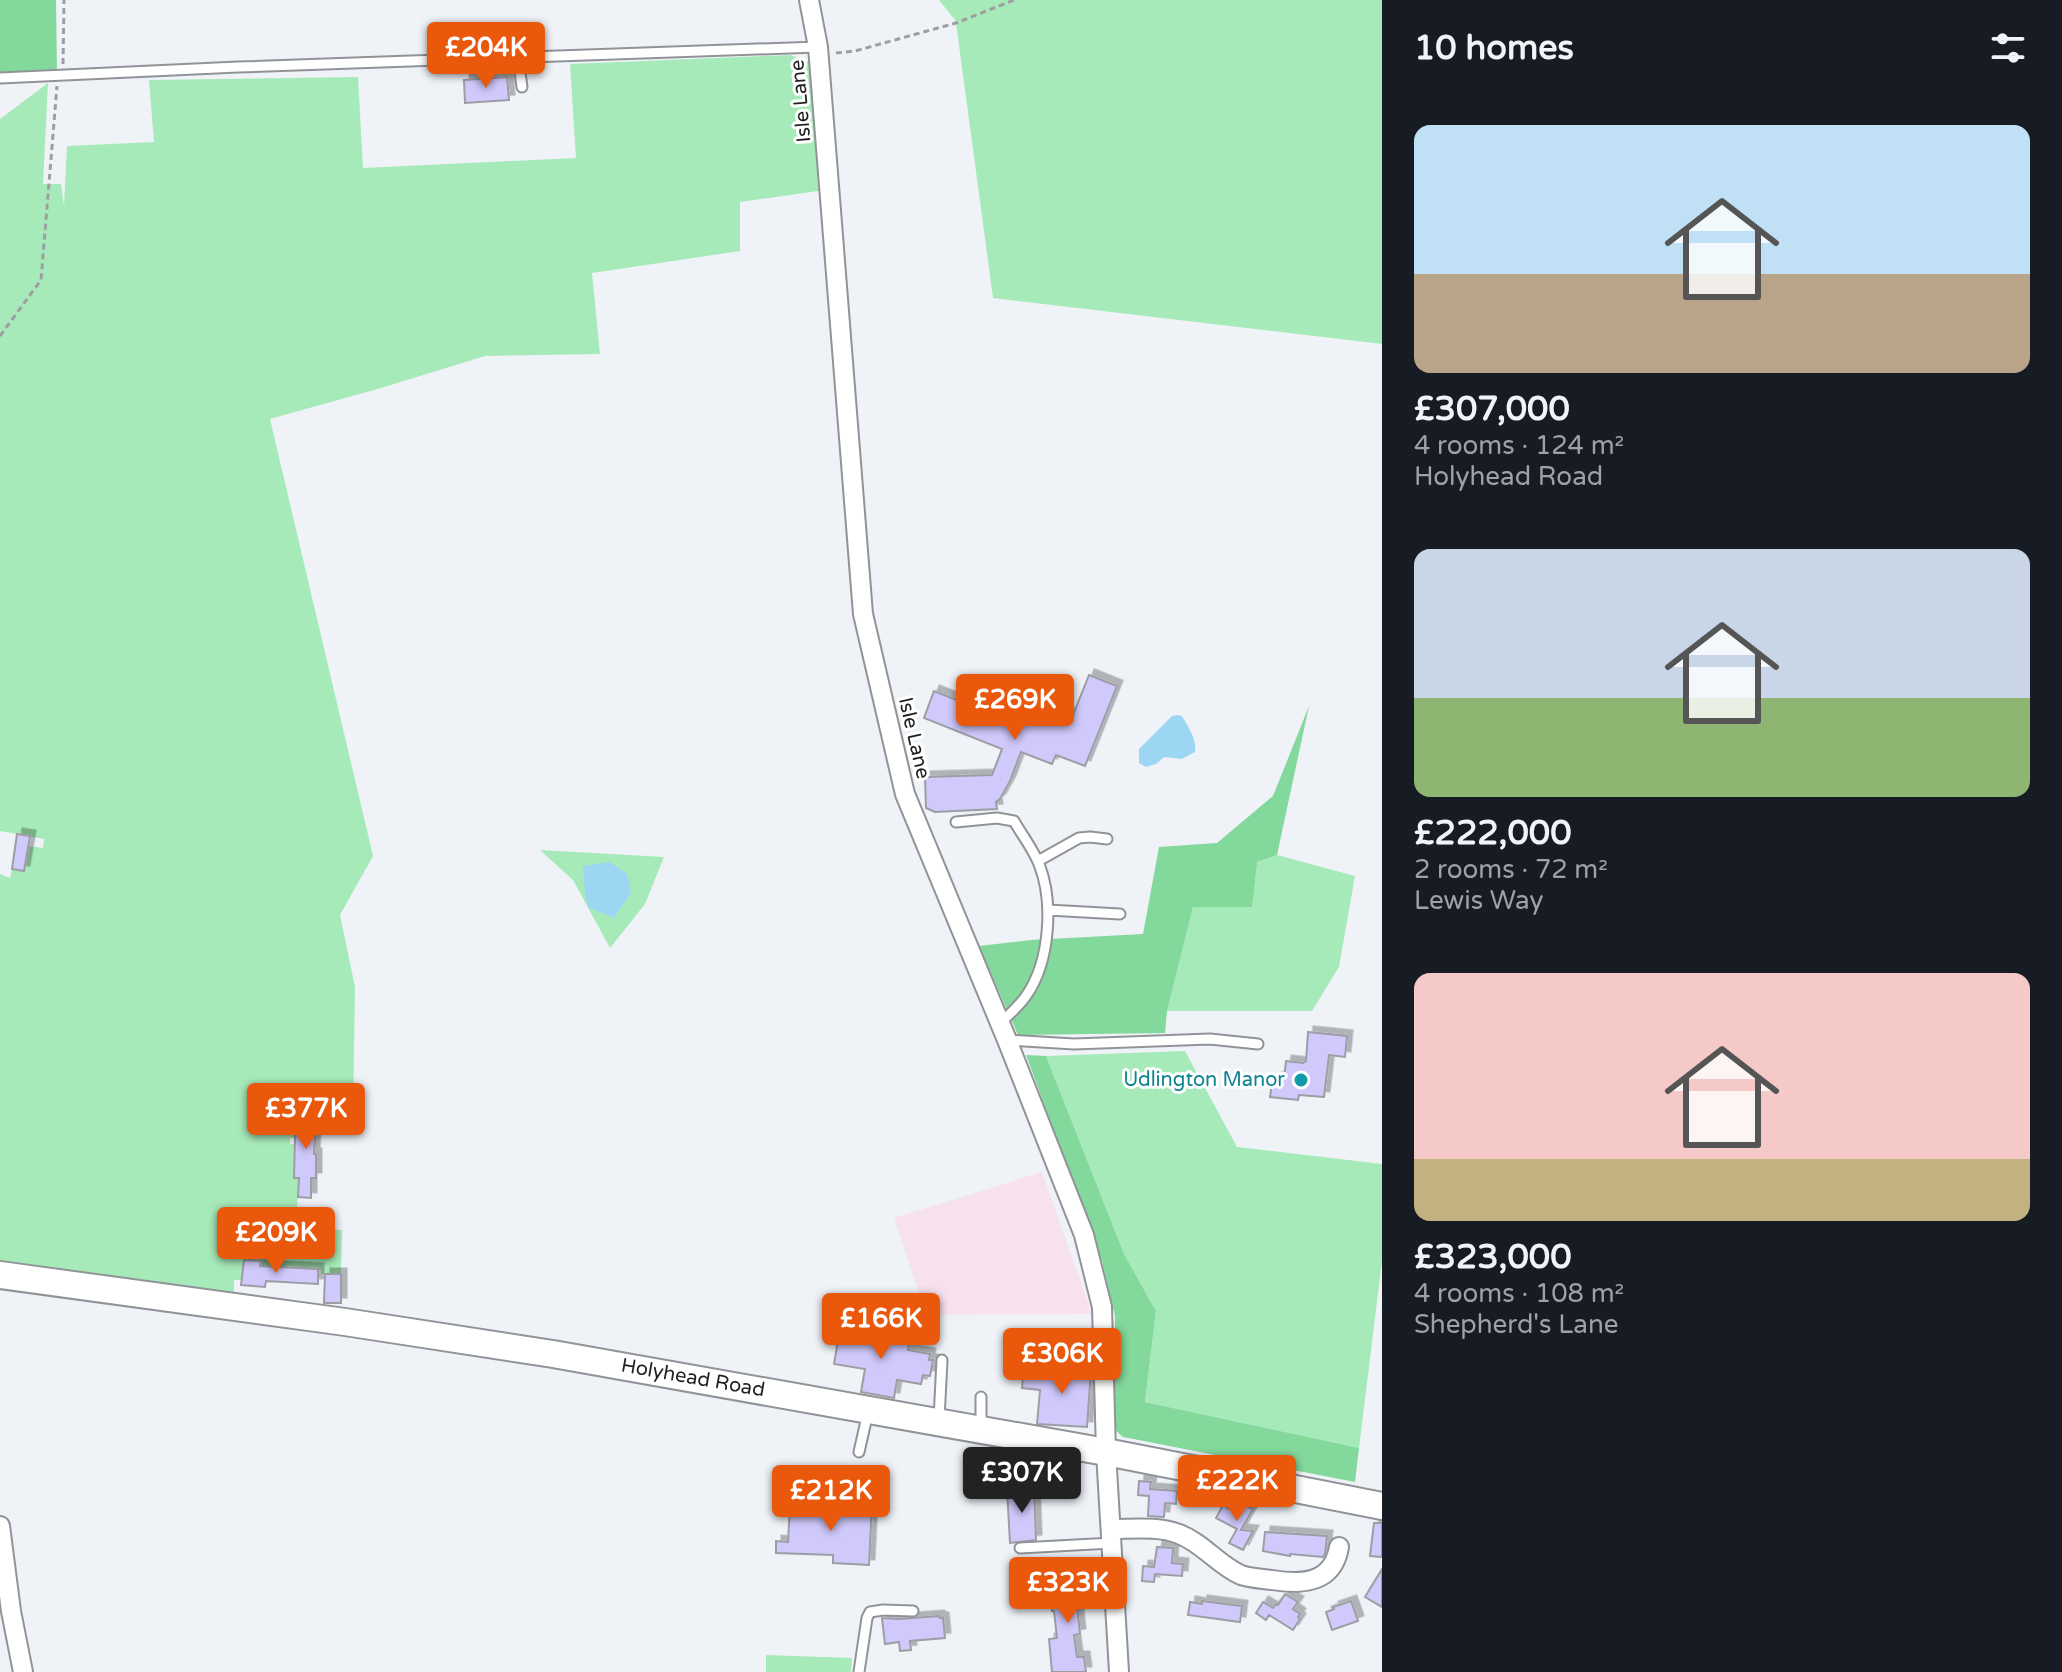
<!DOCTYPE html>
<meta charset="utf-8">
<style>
body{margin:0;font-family:"Varela Round",sans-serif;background:#20242c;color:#f1f3f6;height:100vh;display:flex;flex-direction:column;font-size:30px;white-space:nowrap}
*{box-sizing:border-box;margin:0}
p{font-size:26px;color:#9ea1a6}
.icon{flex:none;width:44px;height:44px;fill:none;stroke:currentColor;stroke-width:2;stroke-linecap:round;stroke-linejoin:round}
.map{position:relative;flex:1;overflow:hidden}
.sheet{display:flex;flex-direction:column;background:#171b24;width:680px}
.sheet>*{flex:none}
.price{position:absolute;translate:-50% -68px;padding:0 18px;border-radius:8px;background:#ea580c;color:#fff;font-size:26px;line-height:52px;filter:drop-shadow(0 2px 4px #0008)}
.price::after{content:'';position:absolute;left:50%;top:48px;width:24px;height:18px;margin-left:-12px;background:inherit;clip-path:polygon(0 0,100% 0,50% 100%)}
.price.selected{background:#222;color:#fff}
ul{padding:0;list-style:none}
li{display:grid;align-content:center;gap:16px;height:424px;padding:0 32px}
li span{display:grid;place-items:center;height:248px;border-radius:16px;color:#555}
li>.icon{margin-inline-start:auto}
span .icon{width:144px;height:144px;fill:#fffc;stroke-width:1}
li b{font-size:34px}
h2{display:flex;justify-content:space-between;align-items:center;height:96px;padding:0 32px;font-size:34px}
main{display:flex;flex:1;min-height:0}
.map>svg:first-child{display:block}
.industrial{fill:#f8e1ef}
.green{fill:#a7eab9}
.forest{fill:#83d89c}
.water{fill:#9dd6f3}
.building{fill:#d0c9fc;stroke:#9e9da3;stroke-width:2;filter:url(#shadow)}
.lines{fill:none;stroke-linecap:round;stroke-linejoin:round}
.service-casing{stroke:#909498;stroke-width:13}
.minor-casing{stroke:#909498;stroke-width:22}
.secondary-casing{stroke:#909498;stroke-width:30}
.path{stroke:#9c9fa2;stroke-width:3;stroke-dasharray:6 4;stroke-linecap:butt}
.service{stroke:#fff;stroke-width:9}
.minor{stroke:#fff;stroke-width:18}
.secondary{stroke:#fff;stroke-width:26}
.culture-dot{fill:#0f9aa8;stroke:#fff;stroke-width:3}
.labels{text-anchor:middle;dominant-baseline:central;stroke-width:6;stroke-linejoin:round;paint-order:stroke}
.street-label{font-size:20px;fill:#1e2021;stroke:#fff}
.culture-label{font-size:20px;fill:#0d838f;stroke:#fff;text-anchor:end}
</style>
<main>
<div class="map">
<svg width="1382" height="1672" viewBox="0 0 1382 1672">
<defs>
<filter id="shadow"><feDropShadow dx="5.5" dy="-5.5" stdDeviation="0" flood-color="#0004"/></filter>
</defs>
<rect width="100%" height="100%" fill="#eff3f8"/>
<path class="industrial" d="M1042,1172L1092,1314L926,1315L894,1218Z"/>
<path class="green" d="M939,0H1382V344L993,298L956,23L955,20Z
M790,55L811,63L825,190L740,202V251L592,273L600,354L485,356L381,388L270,419L373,856L340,915L355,987L353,1117L345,1118C337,1128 326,1126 314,1125V1120L317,1119V1104H304V1113H299V1133H296L295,1138H290V1144H296L294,1177L299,1178L297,1208H325V1229L342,1230L341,1274H321V1270L276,1267L259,1277L260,1262L244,1260L242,1280H234V1294L0,1263V874L10,878L12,869L24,871L28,846L43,848L44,839L0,831V119L48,83L43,184H61L64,206L67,146L154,142L149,80L358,77L363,168L576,158L570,64Z
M540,850L664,857L645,904L610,948L573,880Z
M1277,855L1355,876L1339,967L1312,1011H1167L1193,907L1257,862Z
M1185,1051L1237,1147L1382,1164V1261L1359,1448L1145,1402L1156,1311L1124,1254L1046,1056Z
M766,1655L852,1658L851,1672H766Z"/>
<path class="forest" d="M0,0H56L57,72H0Z
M1309,706L1277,855L1257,862L1252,907H1193L1167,1011L1165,1033L1018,1035L979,946L1031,940L1143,934L1159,847L1217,843L1273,796Z
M1026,1055L1046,1056L1124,1254L1156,1311L1145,1402L1359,1448L1355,1482L1123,1437L1114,1429L1115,1316L1102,1261Z"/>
<path class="water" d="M1177,715L1182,716C1188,727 1197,739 1195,752L1182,759L1164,757L1156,764L1146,767L1139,763V749L1172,716Z
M610,862L627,874L631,893L614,918L588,907L585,894L583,866Z"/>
<path class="building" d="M507,77L509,100L465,103L464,80Z
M1089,675L1117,686L1085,766L1056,755L1052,764L1021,752L1010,781L1000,799L996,802L997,809L935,812L926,808L925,777L992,775L1002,749L924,718L934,691L1010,721L1018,701L1029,705L1032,699L1073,715Z
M17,834L30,836L24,871L12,869Z
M1308,1032L1347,1036L1345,1057L1329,1055L1324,1097L1299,1095L1298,1100L1270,1097L1272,1082H1277V1078L1284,1079L1286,1061L1303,1063L1306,1061Z
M304,1104H317L314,1154H316V1178H311V1198L298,1197L299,1178H294L295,1138L296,1133H299V1113H304Z
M244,1260L261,1261L260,1266L318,1269V1284L266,1281L265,1287L241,1285Z
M325,1274H341V1303H324Z
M840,1328L909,1340L908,1350L930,1354L929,1360H933L930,1376L923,1375L921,1384L897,1380L894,1398L861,1392L865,1369L834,1364Z
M1059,1362L1072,1363V1368L1091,1369L1087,1427L1037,1424L1040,1390L1022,1388L1023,1375L1049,1377L1050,1372H1058Z
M1139,1481L1151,1482L1150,1489L1177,1491L1176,1504L1165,1503L1164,1517L1148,1516L1149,1496L1138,1495Z
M1034,1487L1036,1540L1010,1543L1007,1489Z
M1238,1501L1253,1509L1241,1530L1253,1531L1243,1550L1229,1543L1237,1529L1216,1518L1223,1505L1233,1511Z
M834,1502L872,1504L869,1565L833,1563V1555L776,1553V1541L788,1542L790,1506L834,1508Z
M1374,1523H1382V1557L1370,1556Z
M1265,1532L1327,1536L1325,1554L1323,1557L1290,1554V1556L1263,1551Z
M1157,1547L1173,1548L1172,1563L1183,1564L1182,1576L1155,1574L1154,1582L1142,1581L1143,1566L1154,1567Z
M1382,1569V1607L1365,1597Z
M1096,1579L1097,1596L1076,1597L1080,1634L1074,1635L1077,1657H1084L1086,1672H1052L1049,1639L1057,1638L1054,1611H1052V1604H1050L1049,1586L1079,1584V1580Z
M1285,1594L1298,1602L1293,1609L1300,1614L1298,1617L1300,1619L1293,1630L1269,1615L1266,1620L1256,1613L1263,1602L1273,1608L1276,1604L1278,1605Z
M1202,1601L1242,1606L1240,1622L1188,1615L1190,1602L1202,1604Z
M1351,1601L1358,1621L1332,1630L1326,1612L1334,1609L1333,1607Z
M939,1616L940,1618H943L945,1638L910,1641L911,1650L900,1651L899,1642L885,1644L882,1618L899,1619Z"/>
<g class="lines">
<g class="service-casing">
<path id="service" d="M518,57L522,87
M0,78L238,67L818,47
M956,822L997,818L1014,821C1022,835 1033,849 1039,864C1054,902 1050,962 1026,996C1019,1006 1009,1015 1000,1023
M1038,861L1079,838L1090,837L1107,839
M1048,910L1120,914
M1007,1040L1074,1044L1210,1039L1258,1044
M981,1397V1428
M939,1419L942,1360
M859,1452L868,1412
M1020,1548L1112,1543
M859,1672L867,1618L870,1612L883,1610L913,1611"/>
</g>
<g class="minor-casing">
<path id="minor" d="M809,0L818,47L863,614L905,794L1007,1040L1084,1235L1102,1307L1106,1452L1119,1672
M0,1526L11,1611L23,1672
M1112,1529C1134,1529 1158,1526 1179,1534C1203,1543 1218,1565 1241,1575C1250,1578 1262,1579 1272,1580C1303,1585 1333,1583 1339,1547"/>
</g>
<g class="secondary-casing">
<path id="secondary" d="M0,1275L345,1322L553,1354L1106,1452L1382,1506"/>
</g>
<path class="path" d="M836,53L855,51L956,23L1014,0
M63,64L64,0
M0,336L41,280L57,86
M1018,1579L1098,1573"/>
<use href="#service" class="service"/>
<use href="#minor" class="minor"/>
<use href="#secondary" class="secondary"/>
</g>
<circle class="culture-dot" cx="1301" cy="1080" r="8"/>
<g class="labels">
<g class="street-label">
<text transform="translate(801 101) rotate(-95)">Isle Lane</text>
<text transform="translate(914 738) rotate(77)">Isle Lane</text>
<text transform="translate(693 1378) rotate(10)">Holyhead Road</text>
</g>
<g class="culture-label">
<text x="1285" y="1080">Udlington Manor</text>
</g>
</g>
</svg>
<b class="price" style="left:486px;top:90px">£204K</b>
<b class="price" style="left:1015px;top:742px">£269K</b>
<b class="price" style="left:306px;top:1151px">£377K</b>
<b class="price" style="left:276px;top:1275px">£209K</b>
<b class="price" style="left:881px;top:1361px">£166K</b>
<b class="price" style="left:1062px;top:1396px">£306K</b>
<b class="price selected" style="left:1022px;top:1515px">£307K</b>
<b class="price" style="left:1237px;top:1523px">£222K</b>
<b class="price" style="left:831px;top:1533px">£212K</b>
<b class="price" style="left:1068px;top:1625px">£323K</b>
</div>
<section class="sheet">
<h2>10 homes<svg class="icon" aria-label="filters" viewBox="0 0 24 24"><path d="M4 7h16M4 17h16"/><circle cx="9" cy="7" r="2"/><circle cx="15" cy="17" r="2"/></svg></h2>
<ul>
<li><span style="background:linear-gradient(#bfe0f5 60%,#b9a48a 0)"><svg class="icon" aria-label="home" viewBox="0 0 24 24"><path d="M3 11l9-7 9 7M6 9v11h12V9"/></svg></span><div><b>£307,000</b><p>4 rooms · 124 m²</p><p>Holyhead Road</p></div></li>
<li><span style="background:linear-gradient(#c9d6e8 60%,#8fb573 0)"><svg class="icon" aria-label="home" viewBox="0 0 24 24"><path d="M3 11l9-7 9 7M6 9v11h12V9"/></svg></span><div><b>£222,000</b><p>2 rooms · 72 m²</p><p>Lewis Way</p></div></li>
<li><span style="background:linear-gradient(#f6c9c9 75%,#c2b280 0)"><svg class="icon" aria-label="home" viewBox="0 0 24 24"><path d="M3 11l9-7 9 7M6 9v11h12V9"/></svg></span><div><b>£323,000</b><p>4 rooms · 108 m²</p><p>Shepherd's Lane</p></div></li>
</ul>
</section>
</main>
